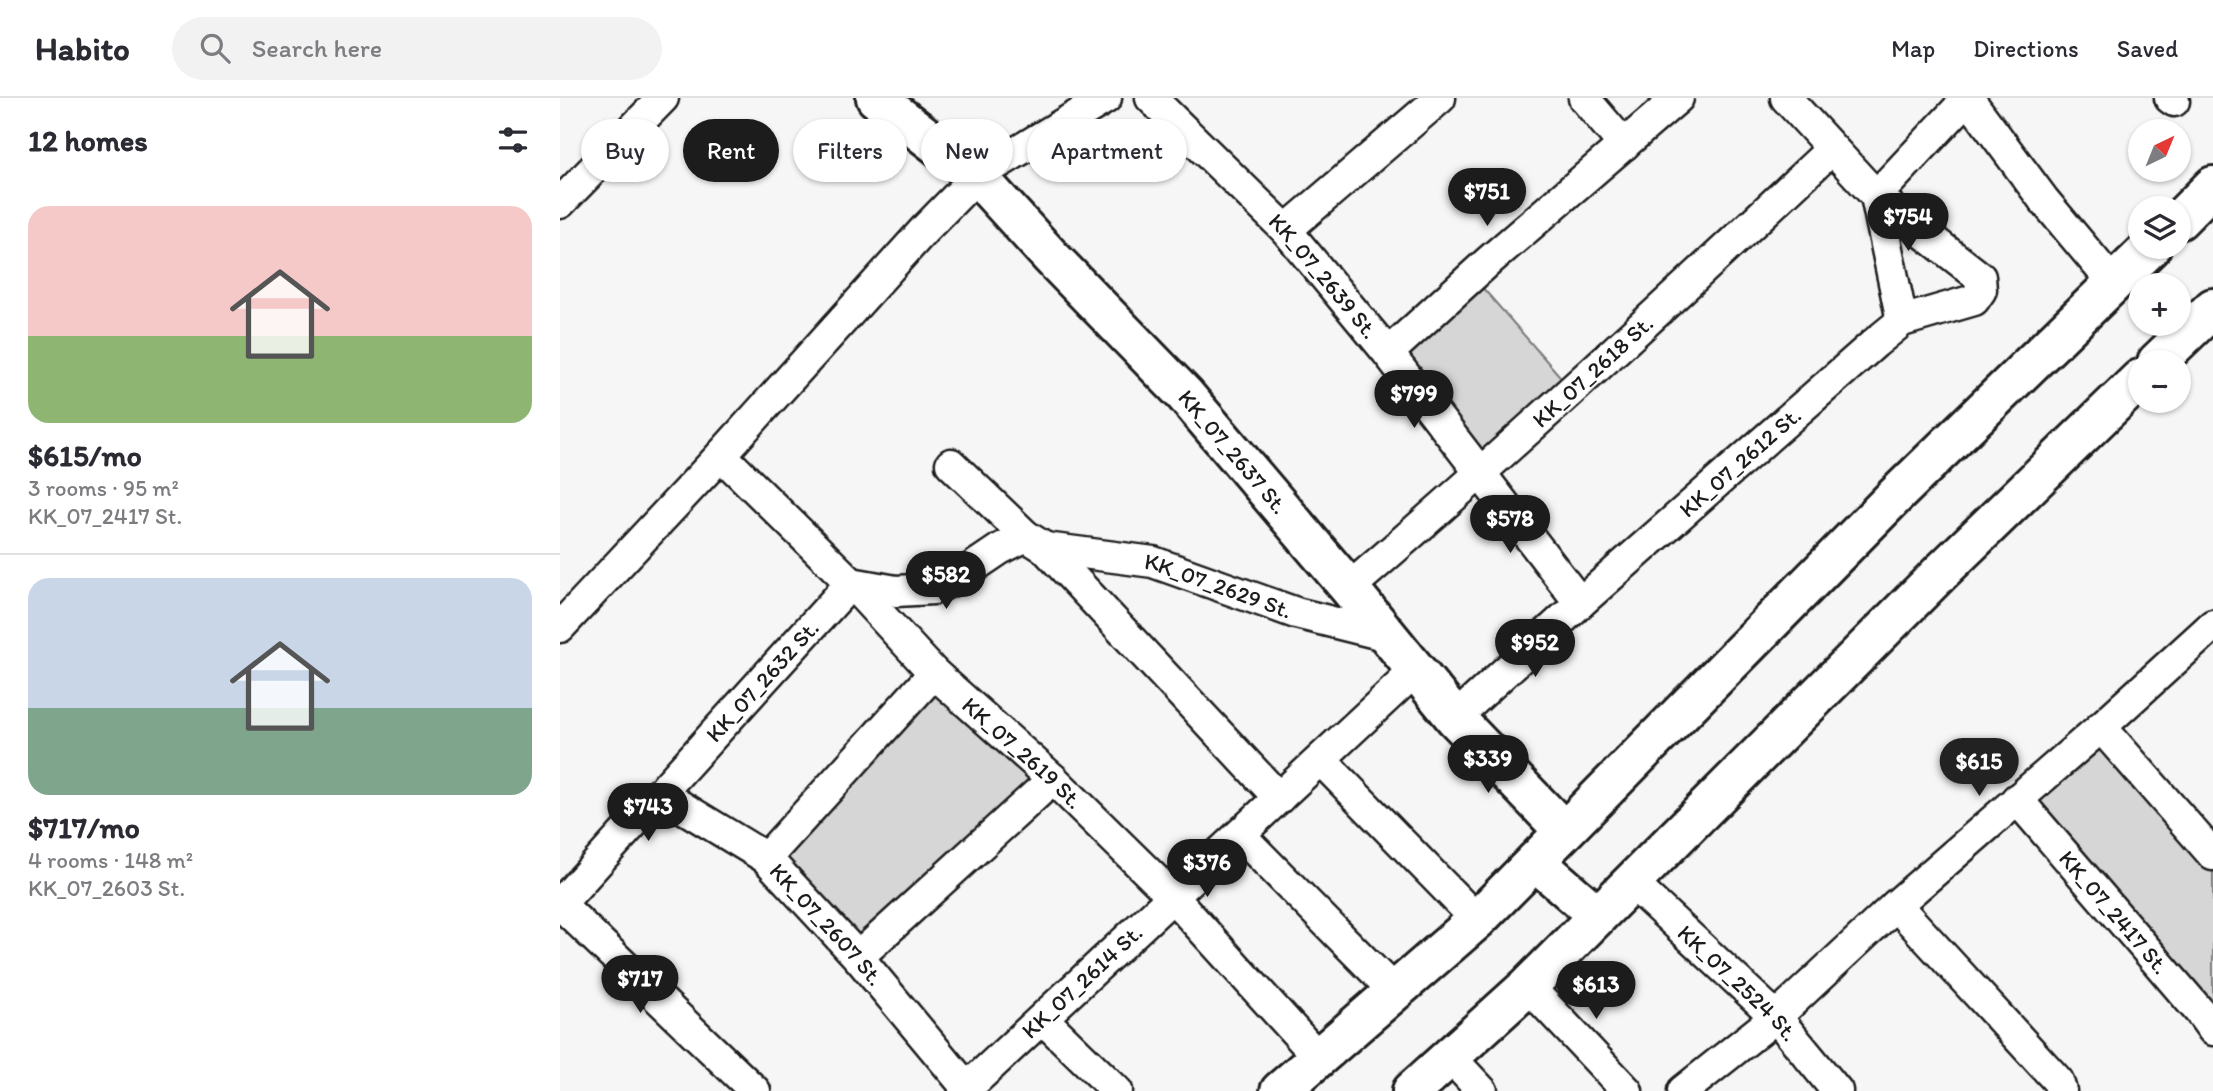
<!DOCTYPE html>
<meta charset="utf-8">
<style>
body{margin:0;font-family:Itim,sans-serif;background:#f2f2f3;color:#2b2b33;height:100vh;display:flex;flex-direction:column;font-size:26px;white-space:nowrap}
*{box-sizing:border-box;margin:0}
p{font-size:23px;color:#7c7c81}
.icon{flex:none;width:38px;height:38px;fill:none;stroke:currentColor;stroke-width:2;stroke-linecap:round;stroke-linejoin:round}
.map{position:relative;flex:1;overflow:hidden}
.sheet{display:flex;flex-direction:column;background:#fff;width:560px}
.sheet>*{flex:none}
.hud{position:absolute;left:21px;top:21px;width:665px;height:63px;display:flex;gap:14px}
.needle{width:46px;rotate:43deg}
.tools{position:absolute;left:1568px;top:21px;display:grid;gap:14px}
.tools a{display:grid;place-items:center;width:63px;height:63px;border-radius:50%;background:#fff;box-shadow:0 2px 5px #0004;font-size:35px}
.price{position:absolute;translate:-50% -60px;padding:0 16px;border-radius:24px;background:#1c1c1c;color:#fff;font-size:23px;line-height:46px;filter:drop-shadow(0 2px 4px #0008)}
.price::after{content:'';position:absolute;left:50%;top:42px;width:21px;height:16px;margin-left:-10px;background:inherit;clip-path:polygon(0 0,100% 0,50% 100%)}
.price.selected{background:#222;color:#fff}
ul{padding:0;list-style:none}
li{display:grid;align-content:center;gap:14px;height:371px;padding:0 28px}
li+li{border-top:2px solid #e1e1e2}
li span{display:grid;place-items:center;height:217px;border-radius:21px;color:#555}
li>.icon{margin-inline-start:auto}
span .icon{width:126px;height:126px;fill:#fffc;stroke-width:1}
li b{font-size:30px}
h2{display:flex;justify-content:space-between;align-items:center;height:84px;padding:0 28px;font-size:30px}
.chip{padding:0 24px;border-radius:32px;background:#fff;box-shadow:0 2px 5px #0004;font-size:24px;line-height:63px}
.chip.selected{background:#1c1c1c;color:#fff}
header{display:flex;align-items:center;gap:42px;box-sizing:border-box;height:98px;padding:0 35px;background:#fff;border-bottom:2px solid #e1e1e2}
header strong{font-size:33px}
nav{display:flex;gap:38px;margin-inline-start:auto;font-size:24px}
.search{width:490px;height:63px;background:#f2f2f3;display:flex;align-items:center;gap:18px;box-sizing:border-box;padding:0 24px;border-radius:38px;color:#7c7c81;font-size:26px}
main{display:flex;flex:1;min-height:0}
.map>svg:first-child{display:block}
.green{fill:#d6d6d6;stroke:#797979;stroke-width:2}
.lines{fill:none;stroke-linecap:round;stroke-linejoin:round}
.street-casing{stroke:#1c1c1c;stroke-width:35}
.secondary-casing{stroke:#1c1c1c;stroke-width:44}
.highway-casing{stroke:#1c1c1c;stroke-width:44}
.street{stroke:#fff;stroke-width:30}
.secondary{stroke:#fff;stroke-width:38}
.highway{stroke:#fff;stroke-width:38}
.labels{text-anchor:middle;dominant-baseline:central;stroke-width:5;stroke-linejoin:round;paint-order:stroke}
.street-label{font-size:23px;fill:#1c1c1c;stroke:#fff}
</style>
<header>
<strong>Habito</strong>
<div class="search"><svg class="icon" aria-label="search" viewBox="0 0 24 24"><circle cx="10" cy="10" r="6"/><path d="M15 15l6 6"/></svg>Search here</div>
<nav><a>Map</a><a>Directions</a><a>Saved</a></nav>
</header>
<main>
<section class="sheet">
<h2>12 homes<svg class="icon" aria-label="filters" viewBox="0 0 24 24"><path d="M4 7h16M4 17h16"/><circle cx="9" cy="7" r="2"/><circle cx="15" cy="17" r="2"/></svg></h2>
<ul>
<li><span style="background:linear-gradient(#f6c9c9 60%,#8fb573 0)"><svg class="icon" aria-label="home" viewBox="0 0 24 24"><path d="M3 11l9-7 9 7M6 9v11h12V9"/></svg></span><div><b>$615/mo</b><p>3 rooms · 95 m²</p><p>KK_07_2417 St.</p></div></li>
<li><span style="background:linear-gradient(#c9d6e8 60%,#7fa58c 0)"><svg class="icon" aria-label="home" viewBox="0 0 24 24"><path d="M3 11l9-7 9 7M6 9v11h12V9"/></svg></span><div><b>$717/mo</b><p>4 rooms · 148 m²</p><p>KK_07_2603 St.</p></div></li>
</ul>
</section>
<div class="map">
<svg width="1653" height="993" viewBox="0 0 1653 993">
<rect width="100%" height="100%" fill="#f6f6f6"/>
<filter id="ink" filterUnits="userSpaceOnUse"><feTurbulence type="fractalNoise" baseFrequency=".0143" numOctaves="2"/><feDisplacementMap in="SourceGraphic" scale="14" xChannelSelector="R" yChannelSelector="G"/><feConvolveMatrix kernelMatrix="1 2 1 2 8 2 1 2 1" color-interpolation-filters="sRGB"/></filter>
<g filter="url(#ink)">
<path class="green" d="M914,180L1013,293L921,377L828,255Z
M374,575L493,681L298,859L206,760Z
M1545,626L1653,751V933L1457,700Z"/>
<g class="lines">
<g class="street-casing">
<g id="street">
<path id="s1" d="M591,0L726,132L828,255L1020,505"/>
<path d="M1024,0L1064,47"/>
<path d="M1408,0L1483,101L1553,185"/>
<path d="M1610,0L1614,3"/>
<path d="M1316,98L1408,0"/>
<path d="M1316,98L1342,223"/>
<path d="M0,105L103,0"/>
<path d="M726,132L880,0"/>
<path d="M828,255L930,162L1118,0"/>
<path id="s2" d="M161,357L291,485L374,575L493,681L612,798L758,959"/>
<path d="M391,366L466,438"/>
<path id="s3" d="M485,450L593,464L736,515L828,538"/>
<path id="s4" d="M789,490C954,348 1113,200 1272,51"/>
<path d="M0,529L161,357L365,131L417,78L546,0"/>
<path id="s5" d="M895,620L1020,505L1315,245L1342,223L1414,202L1421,192L1420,179L1316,98L1226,0"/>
<path d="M1541,629L1653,757"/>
<path d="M761,662L917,822"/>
<path id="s6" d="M99,695L206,760L298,859L407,990"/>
<path id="s7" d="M1457,701L1640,914L1653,932"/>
<path d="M680,737L834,893"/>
<path d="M206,760L374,575"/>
<path id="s8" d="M1071,784L1216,919L1277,993"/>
<path id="s9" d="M0,806L291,485L336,493L373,491L397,480L440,451L466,438L485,450L719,700"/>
<path d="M0,806L195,993"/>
<path d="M1336,807L1498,983L1501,993"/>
<path d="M298,859L493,681"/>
<path d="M968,888L1067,993"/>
<path d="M483,921L557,993"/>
<path d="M890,959L922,993"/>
<path id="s10" d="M404,993L855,573"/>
<path d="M1123,993L1216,919L1336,807L1541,629L1653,527"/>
</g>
</g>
<g class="secondary-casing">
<g id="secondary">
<path id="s11" d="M316,0L417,78L490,158L625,297L789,490L895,620L1004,733"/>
</g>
</g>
<g class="highway-casing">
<path id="highway" d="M1619,122L1653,88
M1597,264L1653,210
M975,763L1038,818
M720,993L917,822L1336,397L1591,149
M852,993L968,888L1381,474L1580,281"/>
</g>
<use href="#street" class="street"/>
<use href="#secondary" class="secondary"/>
<use href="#highway" class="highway"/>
</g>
</g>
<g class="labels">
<g class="street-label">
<text stroke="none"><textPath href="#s1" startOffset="248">KK_07_2639 St.</textPath></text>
<text stroke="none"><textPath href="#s4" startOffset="326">KK_07_2618 St.</textPath></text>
<text stroke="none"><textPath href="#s11" startOffset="504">KK_07_2637 St.</textPath></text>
<text stroke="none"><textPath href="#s5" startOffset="383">KK_07_2612 St.</textPath></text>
<text stroke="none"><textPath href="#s3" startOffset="178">KK_07_2629 St.</textPath></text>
<text stroke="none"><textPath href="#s9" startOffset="301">KK_07_2632 St.</textPath></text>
<text stroke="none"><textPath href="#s2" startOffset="424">KK_07_2619 St.</textPath></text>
<text stroke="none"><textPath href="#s7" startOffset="149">KK_07_2417 St.</textPath></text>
<text stroke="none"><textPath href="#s6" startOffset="215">KK_07_2607 St.</textPath></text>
<text stroke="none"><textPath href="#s10" startOffset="161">KK_07_2614 St.</textPath></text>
<text stroke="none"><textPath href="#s8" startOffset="147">KK_07_2524 St.</textPath></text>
</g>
</g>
</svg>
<div class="tools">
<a><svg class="needle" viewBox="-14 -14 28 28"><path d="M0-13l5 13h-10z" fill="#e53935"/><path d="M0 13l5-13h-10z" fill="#7c7c81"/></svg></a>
<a><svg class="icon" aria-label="layers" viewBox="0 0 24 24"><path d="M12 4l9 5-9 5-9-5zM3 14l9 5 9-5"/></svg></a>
<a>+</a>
<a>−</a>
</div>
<b class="price" style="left:927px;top:130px">$751</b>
<b class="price" style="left:1348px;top:155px">$754</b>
<b class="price" style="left:854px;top:332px">$799</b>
<b class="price" style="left:950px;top:457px">$578</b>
<b class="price" style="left:386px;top:513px">$582</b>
<b class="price" style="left:975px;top:581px">$952</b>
<b class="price" style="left:928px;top:697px">$339</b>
<b class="price selected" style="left:1419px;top:700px">$615</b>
<b class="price" style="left:88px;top:745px">$743</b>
<b class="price" style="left:647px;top:801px">$376</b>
<b class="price" style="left:80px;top:917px">$717</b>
<b class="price" style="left:1036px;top:923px">$613</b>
<div class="hud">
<a class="chip">Buy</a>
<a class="chip selected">Rent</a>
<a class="chip">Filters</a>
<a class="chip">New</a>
<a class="chip">Apartment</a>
</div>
</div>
</main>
